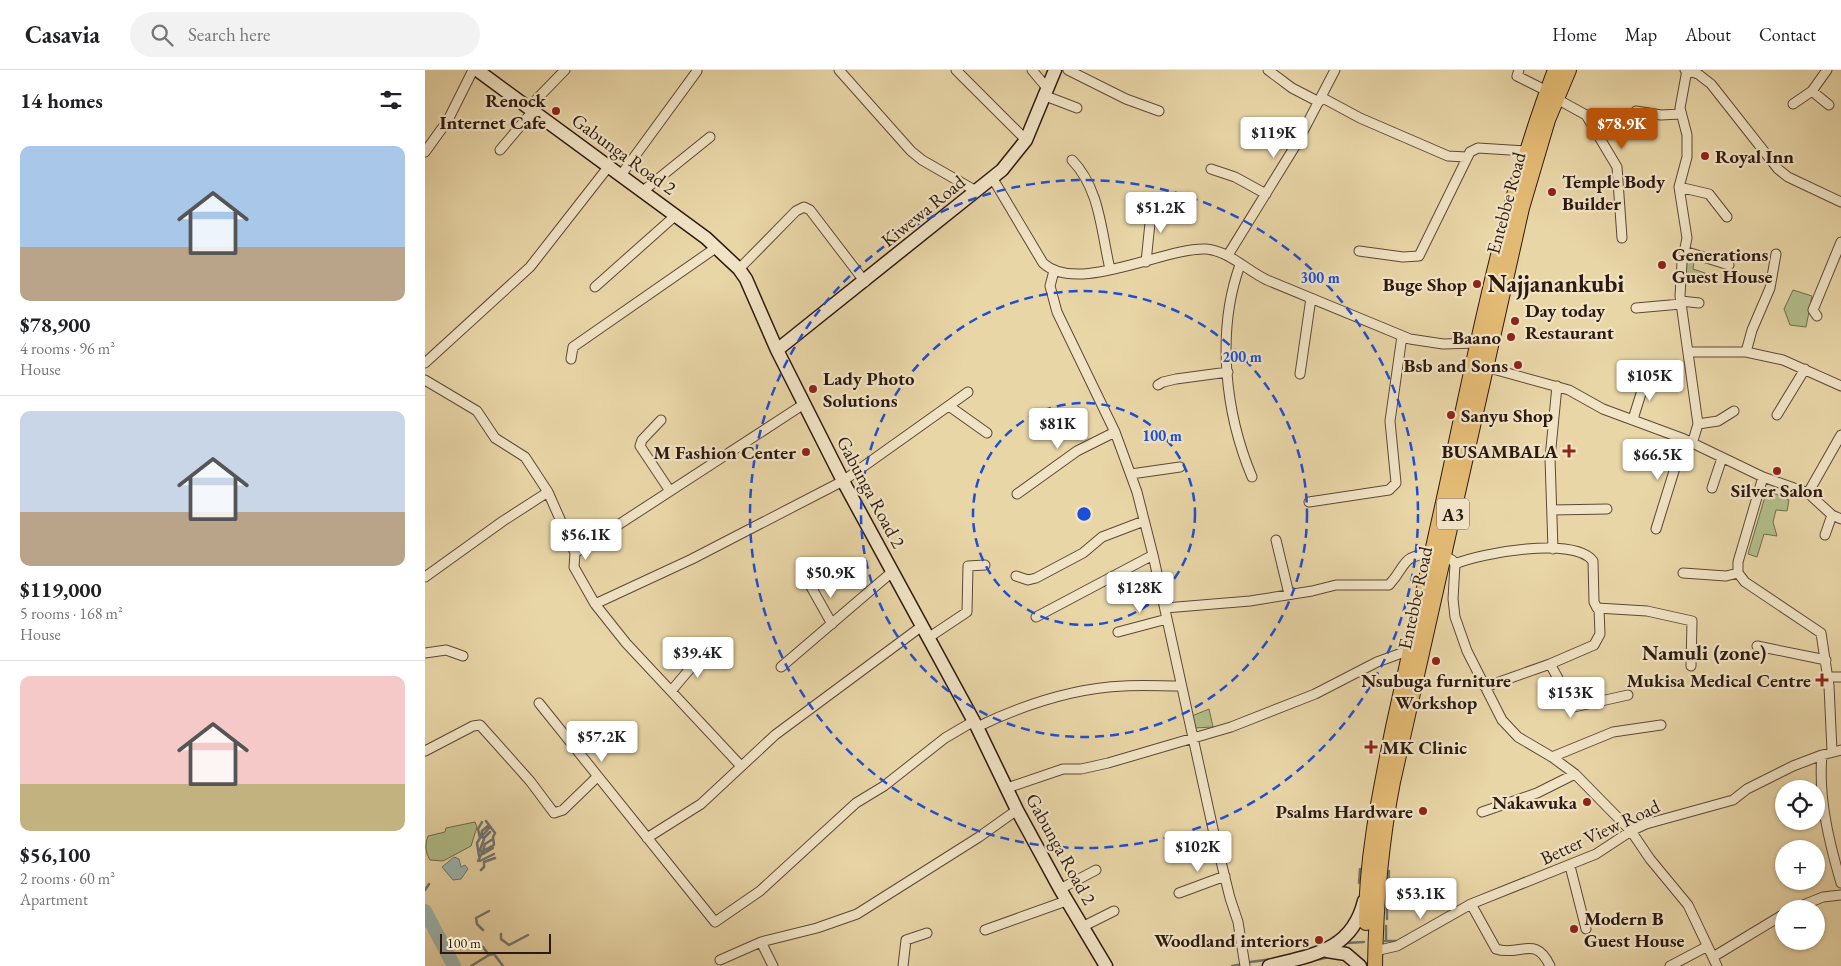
<!DOCTYPE html>
<meta charset="utf-8">
<style>
body{margin:0;font-family:"EB Garamond",serif;background:#f2f2f2;color:#202124;height:100vh;display:flex;flex-direction:column;font-size:19px;white-space:nowrap}
*{box-sizing:border-box;margin:0}
p{font-size:16px;color:#757577}
.icon{flex:none;width:28px;height:28px;fill:none;stroke:currentColor;stroke-width:2;stroke-linecap:round;stroke-linejoin:round}
.map{position:relative;flex:1;overflow:hidden}
.side{display:flex;flex-direction:column;background:#fff;width:425px}
.side>*{flex:none}
.buttons{position:absolute;left:1350px;top:710px;display:grid;gap:10px}
.buttons a{display:grid;place-items:center;width:50px;height:50px;border-radius:50%;background:#fff;box-shadow:0 1px 4px #0004;font-size:25px}
.scale{position:absolute;left:15px;bottom:12px;width:111px;box-sizing:border-box;padding-left:5px;border:2px solid #2d1911;border-top:0;font-size:14px;line-height:18px;white-space:nowrap;color:#2d1911;-webkit-text-stroke:4px #f1e4c6;paint-order:stroke}
.price{position:absolute;translate:-50% -42px;padding:0 11px;border-radius:5px;background:#fff;color:#222;font-size:16px;line-height:32px;filter:drop-shadow(0 1px 2px #0008)}
.price::after{content:'';position:absolute;left:50%;top:30px;width:15px;height:11px;margin-left:-8px;background:inherit;clip-path:polygon(0 0,100% 0,50% 100%)}
.price.current{background:#b45309;color:#fff}
ul{padding:0;list-style:none}
li{display:grid;align-content:center;gap:10px;height:265px;padding:0 20px}
li+li{border-top:1px solid #e0e0e0}
li span{display:grid;place-items:center;height:155px;border-radius:10px;color:#555}
li>.icon{margin-inline-start:auto}
span .icon{width:90px;height:90px;fill:#fffc;stroke-width:1}
li b{font-size:21px}
h2{display:flex;justify-content:space-between;align-items:center;height:60px;padding:0 20px;font-size:21px}
header{display:flex;align-items:center;gap:30px;box-sizing:border-box;height:70px;padding:0 25px;background:#fff;border-bottom:1px solid #e0e0e0}
header strong{font-size:24px}
nav{display:flex;gap:28px;margin-inline-start:auto;font-size:18px}
.search{width:350px;height:45px;background:#f2f2f2;display:flex;align-items:center;gap:12px;box-sizing:border-box;padding:0 18px;border-radius:28px;color:#757577;font-size:19px}
main{display:flex;flex:1;min-height:0}
.map>svg:first-child{display:block}
.green{fill:#b2bf8a;stroke:#706c4e}
.water{fill:#9cb6b2;stroke:#707772}
.lines{fill:none;stroke-linecap:round;stroke-linejoin:round}
.stream{stroke:#707772;stroke-width:2.5}
.river{stroke:#9cb6b2;stroke-width:14}
.street-casing{stroke:#5c4836;stroke-width:11}
.secondary-casing{stroke:#2d1911;stroke-width:15}
.primary-casing{stroke:#2d1911;stroke-width:16}
.street{stroke:#f1e4c6;stroke-width:9}
.secondary{stroke:#f1e4c6;stroke-width:12}
.primary{stroke:#e4bb74;stroke-width:14}
.ring{fill:none;stroke:#1d4ed8;stroke-width:2.5;stroke-dasharray:9 6}
.poi-dot{fill:#8f2418;stroke:#f1e4c6;stroke-width:2}
.labels{text-anchor:middle;dominant-baseline:central;stroke-width:4.5;stroke-linejoin:round;paint-order:stroke}
.shield{fill:#f1e4c6;stroke:#685647;stroke-width:1}
.shield-label{font-size:18px;font-weight:bold;fill:#2d1911}
.poi-label{font-size:19px;font-weight:bold;fill:#2d1911;stroke:#f1e4c6;text-anchor:end}
.street-label{font-size:19px;fill:#2d1911;stroke:#f1e4c6}
.quarter-label{font-size:21px;font-weight:bold;fill:#2d1911;stroke:#f1e4c6}
.district-label{font-size:24px;font-weight:bold;fill:#2d1911;stroke:#f1e4c6}
.centre{fill:#1d4ed8;stroke:#f1e4c6;stroke-width:2.5}
.ring-label{font-size:15px;text-anchor:middle;font-weight:bold;fill:#1d4ed8;stroke:#f1e4c6;stroke-width:4.5;stroke-linejoin:round;paint-order:stroke}
</style>
<header>
<strong>Casavia</strong>
<div class="search"><svg class="icon" aria-label="search" viewBox="0 0 24 24"><circle cx="10" cy="10" r="6"/><path d="M15 15l6 6"/></svg>Search here</div>
<nav><a>Home</a><a>Map</a><a>About</a><a>Contact</a></nav>
</header>
<main>
<section class="side">
<h2>14 homes<svg class="icon" aria-label="filters" viewBox="0 0 24 24"><path d="M4 7h16M4 17h16"/><circle cx="9" cy="7" r="2"/><circle cx="15" cy="17" r="2"/></svg></h2>
<ul>
<li><span style="background:linear-gradient(#a9c7e8 65%,#b9a48a 0)"><svg class="icon" aria-label="home" viewBox="0 0 24 24"><path d="M3 11l9-7 9 7M6 9v11h12V9"/></svg></span><div><b>$78,900</b><p>4 rooms · 96 m²</p><p>House</p></div></li>
<li><span style="background:linear-gradient(#c9d6e8 65%,#b9a48a 0)"><svg class="icon" aria-label="home" viewBox="0 0 24 24"><path d="M3 11l9-7 9 7M6 9v11h12V9"/></svg></span><div><b>$119,000</b><p>5 rooms · 168 m²</p><p>House</p></div></li>
<li><span style="background:linear-gradient(#f6c9c9 70%,#c2b280 0)"><svg class="icon" aria-label="home" viewBox="0 0 24 24"><path d="M3 11l9-7 9 7M6 9v11h12V9"/></svg></span><div><b>$56,100</b><p>2 rooms · 60 m²</p><p>Apartment</p></div></li>
</ul>
</section>
<div class="map">
<svg width="1416" height="896" viewBox="0 0 1416 896">
<rect width="100%" height="100%" fill="#e9d6a7"/>
<filter id="stains"><feTurbulence type="fractalNoise" baseFrequency=".004" numOctaves="4"/><feColorMatrix values="0 0 0 0 .2 0 0 0 0 .09 0 0 0 0 .02 0 0 0 .5 -.17"/></filter>
<radialGradient id="worn" r=".72"><stop offset=".6" stop-color="#630" stop-opacity="0"/><stop offset="1" stop-color="#630" stop-opacity=".3"/></radialGradient>
<path class="green" d="M1261,189L1269,192L1268,199L1280,203L1277,213L1259,209Z
M1368,220L1387,226L1381,257L1365,255L1359,239Z
M1342,420L1364,430L1362,441L1351,440L1348,452L1352,466L1339,464L1332,487L1323,484Z
M784,639L788,657L769,658L767,646Z
M50,752L52,757L46,776L18,791L5,790C0,782 0,774 3,766L20,762L21,758Z"/>
<path class="water" d="M29,787L34,789L36,797L40,795L43,799L36,809L28,810L17,797Z"/>
<g class="lines">
<path class="stream" d="M65,757L57,766L59,769L55,780L58,784L68,778L67,776
M56,767L57,761L64,755
M59,768L65,762
M58,781L60,774L68,769
M54,786L52,773L55,768L53,759L57,752
M53,791L58,781L69,775L68,767L70,763L61,751
M55,791L69,784
M56,800L59,797V792L70,788
M934,813L935,799
M0,820L4,814
M963,824L964,801
M962,849V834
M58,860L52,854L51,848L64,841
M76,864V869L84,875L103,865
M960,871H971
M961,871V856
M918,876L922,873L939,872
M64,885L69,884L78,896
M891,890L904,887
M825,892L848,889
M46,896L64,885L58,877
M807,896L818,894"/>
<path class="river" d="M0,841L29,896"/>
<g class="street-casing">
<path id="street" d="M414,0L486,81L497,90L551,121
M531,0L601,70
M607,0L622,18
M643,0L701,29L734,41
M843,0L867,18L894,32
M1094,0L1092,6L1122,21
M1260,0L1273,4L1286,14L1353,99L1363,107L1416,132
M1262,0L1255,38L1262,65V87L1254,117L1284,124L1302,147
M1402,0L1387,21L1404,35
M618,25L652,38
M896,27L935,48L1023,86L1041,87
M1132,29L1161,45L1192,97L1197,168
M1368,34L1387,21
M103,38L140,0
M1211,41L1236,45L1255,44
M75,80L108,41
M0,82L23,50L48,0
M647,90C675,119 676,161 685,199
M786,99L810,107L841,124
M196,105L272,1
M568,109L618,193C652,225 740,177 781,179C804,181 821,200 842,210L985,269L1018,274L1052,273L1055,269
M1254,117L1262,168L1257,193L1255,226L1273,354L1267,374
M218,121L285,67
M934,181L978,187L994,186L1045,82L1053,78L1101,81
M1259,181L1304,195
M803,185L872,73L910,0
M721,192L725,153L731,131
M815,195C791,261 800,343 827,407
M314,199L371,141L379,137L385,140L440,212
M629,201L625,216L632,242L690,362L712,422L728,485L788,759L805,828L813,852L820,896
M170,217L251,145
M1256,231L1274,233
M1211,238L1256,234
M1392,246L1388,240L1416,172
M1264,282H1321L1358,290L1416,316
M1321,282L1327,260L1345,218L1351,184
M146,289L148,277L292,177
M0,293L105,197L184,96
M1057,296L1144,320L1178,339L1259,369L1338,407L1383,423L1407,445L1400,465
M875,304L886,228
M0,310L52,341L70,368L100,387L123,422L150,483L149,497L170,534L201,573L316,696
M733,315L738,312L751,309L803,302
M524,336L562,363
M1352,345L1380,299
M1208,349L1219,314L1235,308
M236,350L217,370L215,376L245,421
M1273,354L1293,351L1309,341
M706,404L755,397
M1338,407L1313,492V503L1320,512L1396,563L1404,616L1407,681
M1287,418L1297,388
M1383,423L1416,365
M592,424L652,381L690,362
M884,432L964,420L971,413L965,351L977,266
M1127,440L1182,439
M1407,445L1416,449
M1231,459L1259,369
M851,470L864,524
M1128,479L1125,388L1132,316
M150,483L379,334
M1018,485L1027,490L1030,494L1028,529L1030,547L1042,581L1077,650L1093,667L1127,687L1150,704L1206,761L1225,789L1263,835L1292,896
M1030,494C1056,483 1149,466 1168,491L1169,532L1172,538L1222,541L1267,551L1266,596
M1258,503L1301,506L1313,503
M591,506L603,510L611,508L658,483L677,467L719,451
M0,507L78,451L123,422
M385,515L407,554
M170,534L267,489L418,411L543,322
M740,538L825,531L887,521L911,515H964C984,493 974,487 1007,483
M611,547L728,485
M693,562L742,549
M503,568L542,542L543,496L560,495
M1332,576L1401,590
M0,583L21,580L38,586
M1125,594L1149,637L1203,625
M356,597L467,502
M1403,607H1416
M1060,617L1125,594L1169,575L1175,564L1174,539
M247,620L280,581
M114,633L290,852L335,821L431,733L459,716L520,668L549,651
M552,657C598,635 648,618 699,616C718,615 737,616 756,616
M0,681L48,656L55,655L105,711L129,743L138,740L172,707
M1397,685C1393,727 1404,772 1416,813
M1127,687L1188,662L1236,655
M582,718L638,699H656L683,693L806,657L890,624L952,592L985,580
M1057,742L1112,723L1150,704
M222,768L276,734L350,665L497,556
M1145,796L1161,859
M635,819L671,800
M754,823L800,806
M1046,834L1071,879C1095,887 1110,864 1125,896
M1368,839L1398,827L1416,825
M657,857L689,841
M560,860L641,831
M336,872L348,896
M950,881L972,876L1046,834L1171,784L1206,761L1221,754L1308,730L1322,719L1368,696L1397,685L1416,680
M1288,887L1359,844
M295,890L336,872L392,858L432,844L554,767L592,740
M478,896L481,870L502,863
M1245,896L1281,877"/>
</g>
<g class="secondary-casing">
<path id="secondary" d="M52,0L281,168L314,199L321,209L352,280L418,411L552,657L592,740L635,819L681,896
M352,280L577,100L601,70L630,0
M902,881L921,884L935,896
M844,896C887,885 927,881 939,831"/>
</g>
<g class="primary-casing">
<path id="primary" d="M941,853C941,787 955,722 968,657C982,593 997,528 1011,464C1046,309 1073,149 1130,0
M950,896C951,833 956,773 968,712L1097,138L1123,50L1144,0"/>
</g>
<use href="#street" class="street"/>
<use href="#secondary" class="secondary"/>
<use href="#primary" class="primary"/>
</g>
<g class="ring">
<circle cx="659" cy="444" r="111"/>
<circle cx="659" cy="444" r="223"/>
<circle cx="659" cy="444" r="334"/>
</g>
<g class="poi-dot">
<circle cx="131" cy="41" r="5"/>
<circle cx="1280" cy="86" r="5"/>
<circle cx="1127" cy="122" r="5"/>
<circle cx="1237" cy="195" r="5"/>
<circle cx="1052" cy="214" r="5"/>
<circle cx="1090" cy="251" r="5"/>
<circle cx="1086" cy="267" r="5"/>
<circle cx="1093" cy="295" r="5"/>
<circle cx="388" cy="319" r="5"/>
<circle cx="1026" cy="345" r="5"/>
<path d="M1141.5 373.5h5v5h5v5h-5v5h-5v-5h-5v-5h5z"/>
<circle cx="381" cy="382" r="5"/>
<circle cx="1352" cy="401" r="5"/>
<circle cx="1011" cy="591" r="5"/>
<path d="M1394.5 602.5h5v5h5v5h-5v5h-5v-5h-5v-5h5z"/>
<path d="M943.5 669.5h5v5h5v5h-5v5h-5v-5h-5v-5h5z"/>
<circle cx="1162" cy="732" r="5"/>
<circle cx="998" cy="741" r="5"/>
<circle cx="1149" cy="859" r="5"/>
<circle cx="894" cy="870" r="5"/>
</g>
<g class="labels">
<rect class="shield" x="1012" y="428.5" width="32" height="31" rx="4"/>
<g class="shield-label">
<text x="1028" y="444">A3</text>
</g>
<g class="poi-label">
<text x="121" y="30">Renock<tspan x="121" dy="22">Internet Cafe</tspan></text>
<text x="1290" y="86" text-anchor="start">Royal Inn</text>
<text x="1137" y="111" text-anchor="start">Temple Body<tspan x="1137" dy="22">Builder</tspan></text>
<text x="1247" y="184" text-anchor="start">Generations<tspan x="1247" dy="22">Guest House</tspan></text>
<text x="1042" y="214">Buge Shop</text>
<text x="1100" y="240" text-anchor="start">Day today<tspan x="1100" dy="22">Restaurant</tspan></text>
<text x="1076" y="267">Baano</text>
<text x="1083" y="295">Bsb and Sons</text>
<text x="398" y="308" text-anchor="start">Lady Photo<tspan x="398" dy="22">Solutions</tspan></text>
<text x="1036" y="345" text-anchor="start">Sanyu Shop</text>
<text x="1133" y="381">BUSAMBALA</text>
<text x="371" y="382">M Fashion Center</text>
<text x="1352" y="420" text-anchor="middle">Silver Salon</text>
<text x="1011" y="610" text-anchor="middle">Nsubuga furniture<tspan x="1011" dy="22">Workshop</tspan></text>
<text x="1386" y="610">Mukisa Medical Centre</text>
<text x="957" y="677" text-anchor="start">MK Clinic</text>
<text x="1152" y="732">Nakawuka</text>
<text x="988" y="741">Psalms Hardware</text>
<text x="1159" y="848" text-anchor="start">Modern B<tspan x="1159" dy="22">Guest House</tspan></text>
<text x="884" y="870">Woodland interiors</text>
</g>
<g class="street-label">
<text transform="translate(199 84) rotate(36)">Gabunga Road 2</text>
<text transform="translate(1081 133) rotate(-75)">Entebbe Road</text>
<text transform="translate(498 141) rotate(-39)">Kiwewa Road</text>
<text transform="translate(446 422) rotate(62)">Gabunga Road 2</text>
<text transform="translate(990 528) rotate(-78)">Entebbe Road</text>
<text transform="translate(1175 762) rotate(-25)">Better View Road</text>
<text transform="translate(636 779) rotate(61)">Gabunga Road 2</text>
</g>
<g class="quarter-label">
<text x="1279" y="582">Namuli (zone)</text>
</g>
<g class="district-label">
<text x="1131" y="213">Najjanankubi</text>
</g>
</g>
<circle cx="659" cy="444" r="8" class="centre"/>
<g class="ring-label">
<text x="895" y="213">300 m</text>
<text x="817" y="292">200 m</text>
<text x="737" y="371">100 m</text>
</g>
<rect width="100%" height="100%" filter="url(#stains)"/>
<rect width="100%" height="100%" fill="url(#worn)"/>
</svg>
<div class="buttons">
<a><svg class="icon" aria-label="locate" viewBox="0 0 24 24"><circle cx="12" cy="12" r="6"/><path d="M12 2v4M12 18v4M2 12h4M18 12h4"/></svg></a>
<a>+</a>
<a>−</a>
</div>
<div class="scale">100 m</div>
<b class="price current" style="left:1197px;top:80px">$78.9K</b>
<b class="price" style="left:849px;top:89px">$119K</b>
<b class="price" style="left:736px;top:164px">$51.2K</b>
<b class="price" style="left:1225px;top:332px">$105K</b>
<b class="price" style="left:633px;top:380px">$81K</b>
<b class="price" style="left:1233px;top:411px">$66.5K</b>
<b class="price" style="left:161px;top:491px">$56.1K</b>
<b class="price" style="left:406px;top:529px">$50.9K</b>
<b class="price" style="left:715px;top:544px">$128K</b>
<b class="price" style="left:273px;top:609px">$39.4K</b>
<b class="price" style="left:1146px;top:649px">$153K</b>
<b class="price" style="left:177px;top:693px">$57.2K</b>
<b class="price" style="left:773px;top:803px">$102K</b>
<b class="price" style="left:996px;top:850px">$53.1K</b>
</div>
</main>
